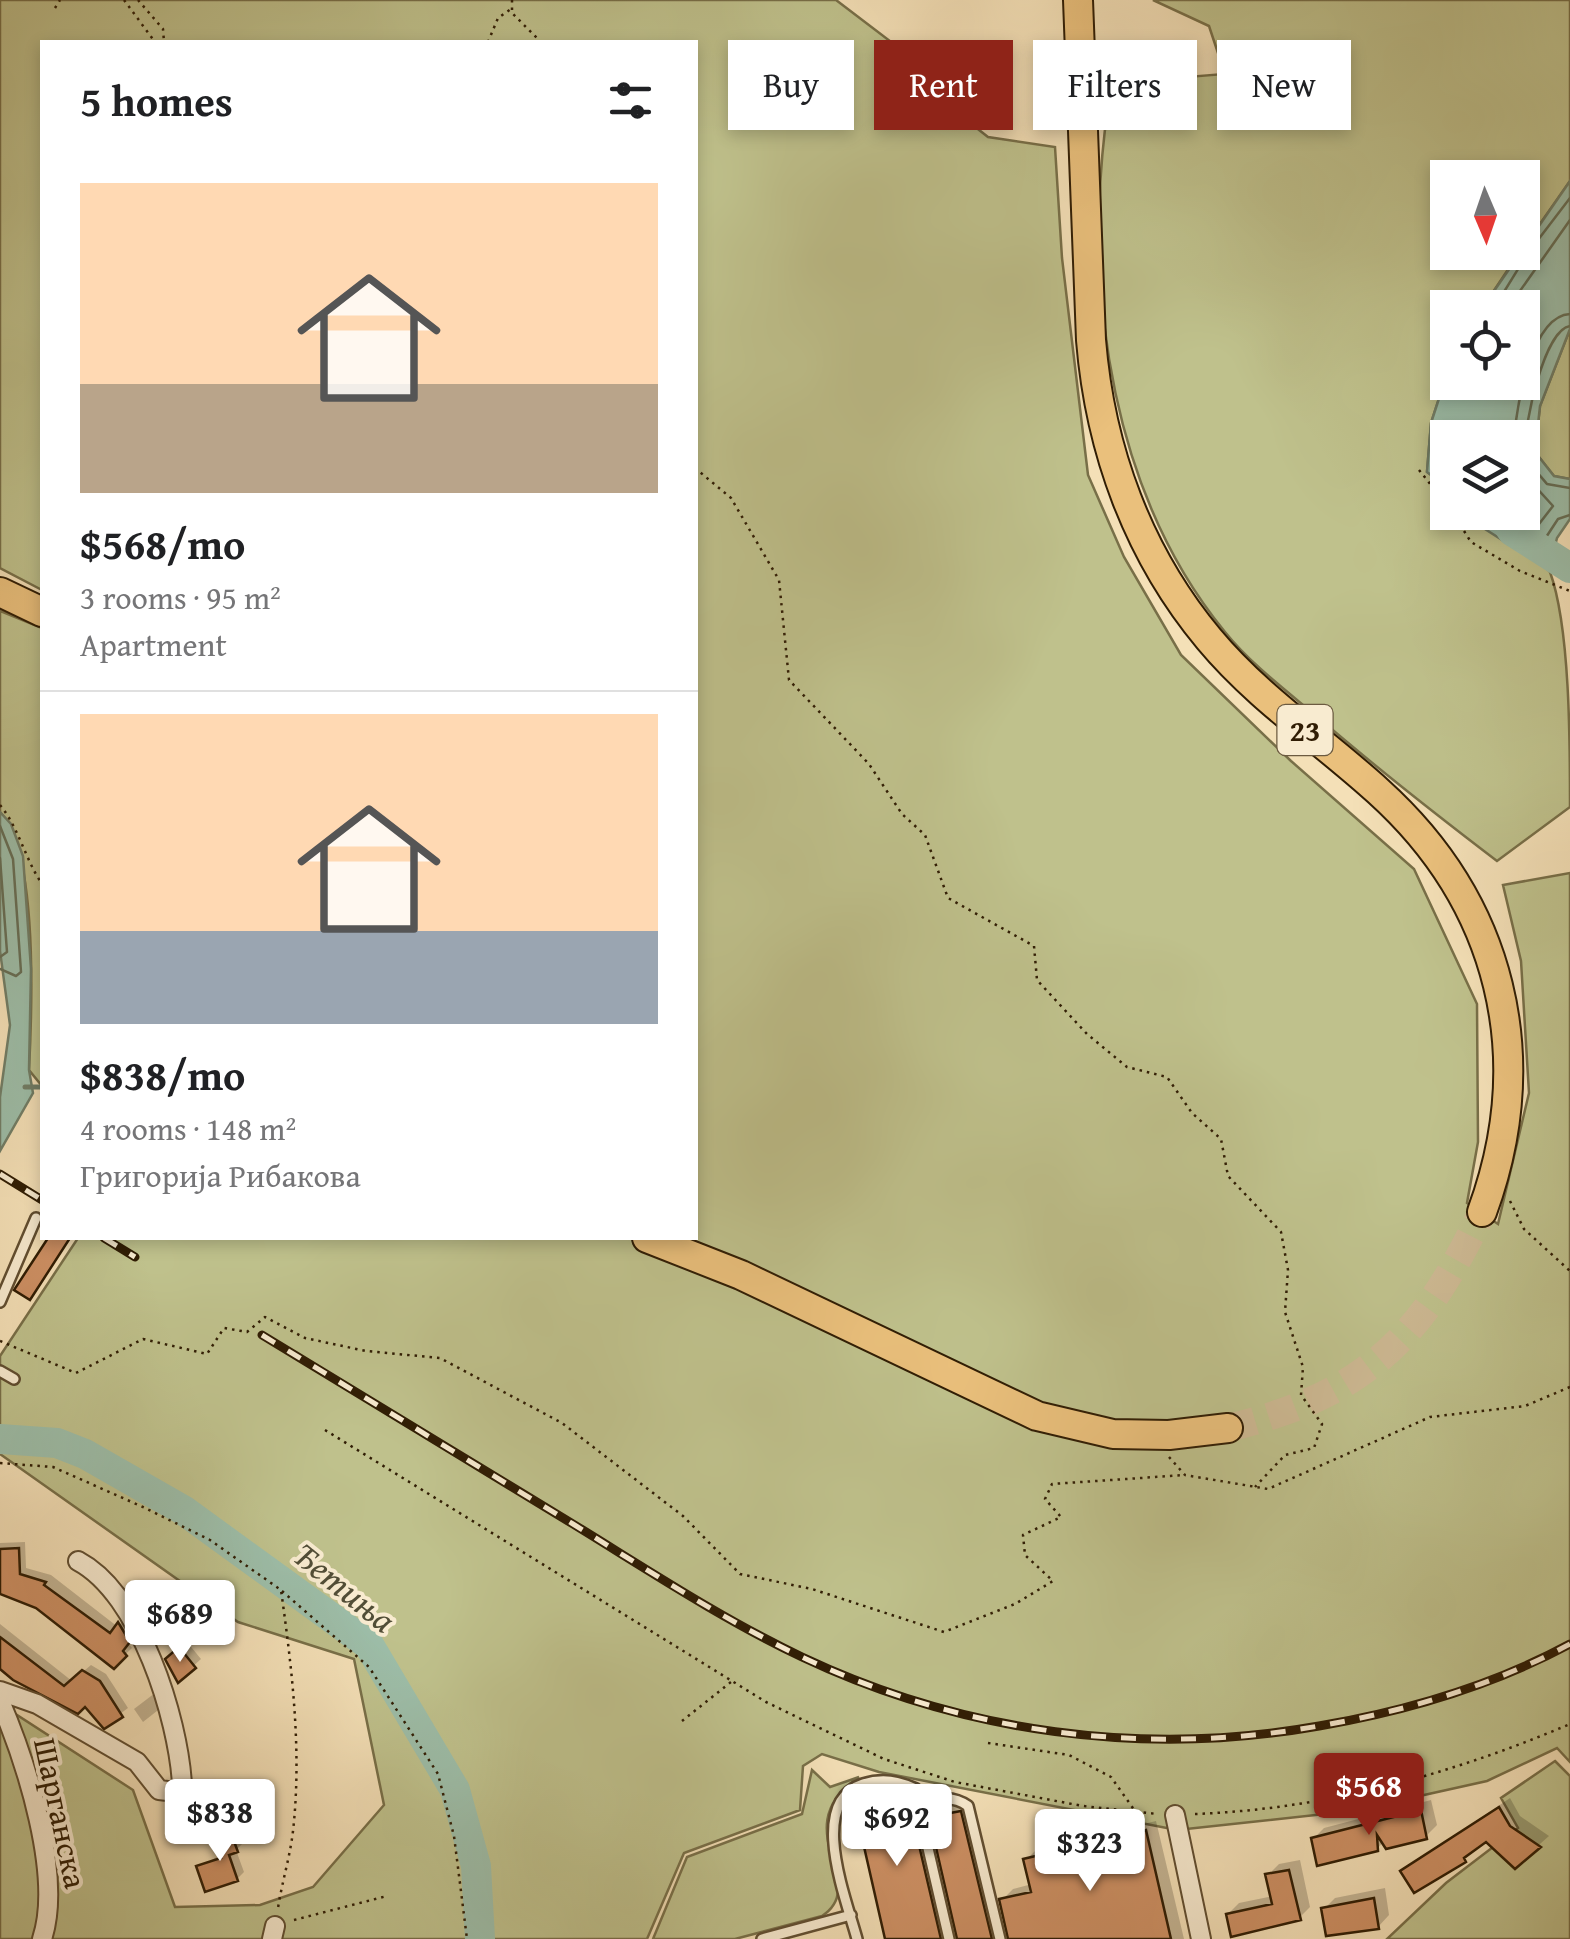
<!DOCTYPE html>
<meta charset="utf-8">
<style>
body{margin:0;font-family:"Gentium Book Plus",serif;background:#f6f6f6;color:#202124;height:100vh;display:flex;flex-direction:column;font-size:38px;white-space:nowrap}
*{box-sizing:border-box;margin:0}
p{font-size:32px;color:#757577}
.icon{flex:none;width:55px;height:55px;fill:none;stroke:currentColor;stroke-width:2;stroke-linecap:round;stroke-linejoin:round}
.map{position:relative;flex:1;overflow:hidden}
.sheet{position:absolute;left:40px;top:40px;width:658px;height:1200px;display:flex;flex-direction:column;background:#fff;border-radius:0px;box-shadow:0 5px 15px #0003}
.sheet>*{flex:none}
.guide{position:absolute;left:728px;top:40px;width:692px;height:90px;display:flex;gap:20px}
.needle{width:65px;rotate:178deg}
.controls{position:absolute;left:1430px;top:160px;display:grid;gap:20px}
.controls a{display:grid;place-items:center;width:110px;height:110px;border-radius:0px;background:#fff;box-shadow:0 5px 15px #0003;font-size:50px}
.price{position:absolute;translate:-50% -85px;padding:0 22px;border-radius:10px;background:#fff;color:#222;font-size:32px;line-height:65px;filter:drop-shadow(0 2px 5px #0008)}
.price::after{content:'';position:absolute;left:50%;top:60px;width:30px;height:22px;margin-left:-15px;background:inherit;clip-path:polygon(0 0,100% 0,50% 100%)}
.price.active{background:#8f2418;color:#fff}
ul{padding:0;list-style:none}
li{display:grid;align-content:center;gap:20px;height:530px;padding:0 40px}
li+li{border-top:2px solid #e0e0e0}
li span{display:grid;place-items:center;height:310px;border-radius:0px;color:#555}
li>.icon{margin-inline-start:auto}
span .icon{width:180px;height:180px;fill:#fffc;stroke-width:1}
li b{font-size:42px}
h2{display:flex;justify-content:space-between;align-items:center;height:120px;padding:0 40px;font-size:42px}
.tag{padding:0 35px;border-radius:0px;background:#fff;box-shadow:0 5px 15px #0003;font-size:35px;line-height:90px}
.tag.active{background:#8f2418;color:#fff}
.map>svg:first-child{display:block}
.green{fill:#bfc18c;stroke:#786f48;stroke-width:2.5}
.water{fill:#9dbea9;stroke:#717e67;stroke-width:2.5}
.shadow{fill:#0003}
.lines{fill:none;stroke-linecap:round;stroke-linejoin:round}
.shore{stroke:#666e56;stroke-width:2.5}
.stream{stroke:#717e67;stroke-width:5}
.river{stroke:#9dbea9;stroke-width:30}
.building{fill:#cd9064;stroke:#301d04;stroke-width:2.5}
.primary-tunnel{stroke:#cdb993;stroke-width:28;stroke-dasharray:28 14;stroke-linecap:butt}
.lane-casing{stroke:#614e31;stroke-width:14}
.street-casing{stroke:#614e31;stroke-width:22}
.primary-casing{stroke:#301d04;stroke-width:32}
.path{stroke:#301d04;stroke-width:2.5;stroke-dasharray:2.5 5;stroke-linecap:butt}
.lane{stroke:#f8ebd0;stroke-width:9}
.street{stroke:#f8ebd0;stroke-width:18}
.primary{stroke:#eac07c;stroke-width:28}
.rail-casing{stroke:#301d04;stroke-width:9}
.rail{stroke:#f8ebd0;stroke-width:5;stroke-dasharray:15;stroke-linecap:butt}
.labels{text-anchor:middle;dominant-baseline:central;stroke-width:8;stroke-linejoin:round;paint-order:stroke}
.shield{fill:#f8ebd0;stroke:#6c5b41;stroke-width:2.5}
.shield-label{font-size:30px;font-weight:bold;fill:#301d04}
.street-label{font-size:32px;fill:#301d04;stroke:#f8ebd0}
.water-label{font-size:35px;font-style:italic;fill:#514d36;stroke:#f8ebd0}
</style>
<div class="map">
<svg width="1570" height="1939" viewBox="0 0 1570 1939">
<rect width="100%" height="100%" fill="#f4e0b7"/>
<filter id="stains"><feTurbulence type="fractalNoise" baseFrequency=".002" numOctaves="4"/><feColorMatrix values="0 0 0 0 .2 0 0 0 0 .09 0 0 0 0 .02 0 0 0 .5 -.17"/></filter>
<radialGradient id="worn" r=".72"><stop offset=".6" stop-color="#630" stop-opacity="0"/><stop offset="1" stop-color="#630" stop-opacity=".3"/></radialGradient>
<path class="green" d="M0,0H836L907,54L936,96L988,137L1055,147L1062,258L1088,475L1124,557L1181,655L1291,761L1414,869L1477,1004L1478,1142L1467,1203L1498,1224L1529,1093L1521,961L1503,885L1570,873V1762L1557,1748L1487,1781L1352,1811L1177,1830L879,1772L822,1754L803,1766L800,1810L684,1853L647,1939H0V1704L133,1790L175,1907L260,1905L313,1887L384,1805L354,1659L238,1622L0,1454V1356L78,1238H695V42H42V590L0,568Z
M1153,0H1570V181L1523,248L1522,178H1448V252L1519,253L1483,307L1448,308L1447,374L1431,423L1427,472L1447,487L1448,512L1471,513C1491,537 1539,557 1550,572C1570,627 1570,742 1570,807L1497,861C1434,813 1373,765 1314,714C1284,689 1249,662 1225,632C1113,495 1085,300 1105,129L1176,123L1162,79L1225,74L1209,26Z
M1570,329V479L1554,476L1535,452L1540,406Z
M0,611L42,628V1086L29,1070C32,1011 39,854 0,812Z
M1555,1761L1570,1776V1939H1387L1446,1883L1518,1828L1501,1798Z
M812,1770L830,1787L859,1777C783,1828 872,1883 822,1916L735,1939H653L687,1857L802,1814Z"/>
<path class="water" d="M1570,181V329L1540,406L1535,452L1554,476L1570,479V519L1557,538L1549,570L1485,529L1471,513L1522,512V438H1448L1447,487L1427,472L1431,423L1447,374L1448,382H1522V308L1483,307Z
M0,812L11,824L23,856L31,969L29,1070L33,1093L0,1151V1097L10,1025L0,951Z"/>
<path class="shadow" d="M25,1542L26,1568L51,1575L118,1627L126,1618L135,1634L128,1643L132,1648L114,1665L38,1605L0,1593V1543Z
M0,1624L72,1681L91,1665L106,1674L128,1708L105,1725L86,1704L0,1667Z
M187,1642L201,1659L179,1679L168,1659Z
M155,1693L162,1707L143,1722L134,1709Z
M914,1782L918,1783L951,1930L959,1937L932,1818L943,1807L972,1802L1002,1930L1010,1937L1002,1900L1013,1889L1032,1884L1026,1860L1037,1849L1156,1821L1184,1939H888L858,1807L869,1796Z
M1510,1798L1520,1816L1549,1836L1515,1866L1487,1839L1464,1860L1403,1871Z
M1431,1800L1437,1825L1426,1836L1384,1841L1377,1849L1313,1839L1324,1828Z
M236,1823L243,1843L236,1850L244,1872L237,1879L199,1867L222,1854L216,1834Z
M1300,1860L1310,1907L1299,1918L1228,1914L1239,1903L1273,1896L1268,1875L1279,1864Z
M1385,1888L1389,1915L1378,1927L1324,1909L1335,1898Z"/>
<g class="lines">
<path class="shore" d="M1494,308L1528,253L1570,198
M1508,308L1570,220
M1570,326C1544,330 1524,425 1525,450C1526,462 1540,475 1547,484L1570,488
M1514,438C1517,406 1531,316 1570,314
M1484,512L1537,551L1558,519L1570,515
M1500,512L1532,533L1553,506L1522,472
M0,826L13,859L21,972L16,976L0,969
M0,858L7,952L0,957"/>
<path class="stream" d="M25,1087H42"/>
<path class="river" d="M1500,512L1512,531L1570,568
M0,1439L57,1443L85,1454L183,1510L369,1645L455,1790L476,1866L480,1939"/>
</g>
<path class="building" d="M48,1238H70L30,1300L14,1290Z
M19,1548L20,1574L46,1582L44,1585L110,1633L118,1622L130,1642L123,1651L127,1656L114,1669L36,1608L0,1594V1549Z
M0,1637L64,1686L82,1670L100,1681L123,1717L104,1729L85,1707L78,1714L13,1680L0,1669Z
M179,1647L196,1668L178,1683L165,1659Z
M901,1792L907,1794L941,1939H885L855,1807Z
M1499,1807L1510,1826L1541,1847L1515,1869L1486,1842L1464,1858L1466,1862L1414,1893L1400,1871Z
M1421,1810L1427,1839L1386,1849L1377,1835L1378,1851L1317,1866L1311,1838Z
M961,1811L992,1939H957L929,1817Z
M229,1828L238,1852L229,1855L238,1881L205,1892L196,1866L221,1858L213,1834Z
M1146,1830L1171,1939H1008L999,1899L1031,1892L1023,1859Z
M1289,1870L1301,1920L1231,1937L1226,1914L1272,1904L1265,1874Z
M1374,1898L1379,1929L1326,1936L1321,1908Z"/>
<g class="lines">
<path class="primary-tunnel" d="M1228,1428C1365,1395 1422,1338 1482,1212"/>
<g class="lane-casing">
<path id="lane" d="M0,1302L36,1218
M0,1371L14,1379
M762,1939L851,1915
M857,1939C846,1898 807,1802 863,1784C883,1778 898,1781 916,1789L922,1806
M949,1939L921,1818L922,1806C938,1797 954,1796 968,1806L1000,1939"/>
</g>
<g class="street-casing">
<path id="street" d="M0,1691L37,1704L137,1762L159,1790L176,1792L182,1784C178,1718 140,1594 78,1561
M0,1701C26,1762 63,1876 42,1939
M1175,1815L1201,1939
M272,1939L275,1926"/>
</g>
<g class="primary-casing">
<path id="primary" d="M1078,0L1091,340C1100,450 1138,554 1209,639C1258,698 1322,740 1378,791C1502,903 1539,1056 1482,1212
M0,592L42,612
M647,1238L741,1275L1037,1416L1113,1434L1169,1435L1228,1428"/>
</g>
<path class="path" d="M124,0L155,42
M138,0L163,29L164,42
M512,0V13L541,42
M55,8L60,0
M488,42L498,18L511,9
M695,468L731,498L779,580L789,680L869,764L902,814L925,835L948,898L1034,946L1037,980L1087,1034L1127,1067L1167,1077L1192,1113L1221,1139L1228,1176L1281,1232L1288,1270L1285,1312L1303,1367L1301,1395L1322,1424L1314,1448L1285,1455L1255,1487
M1419,470L1448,506
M1452,512L1471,542L1520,571L1570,591
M0,805C19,828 25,859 42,884
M1510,1201L1524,1229L1570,1271
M0,1341L76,1373L143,1339L207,1354L224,1328L247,1332L265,1317L305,1338L366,1351L440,1358L562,1423L683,1516L740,1574L812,1589L944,1632L1015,1604L1053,1581L1025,1555L1023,1535L1061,1517L1045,1499L1052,1484L1185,1475
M325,1430L766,1702L884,1759L955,1782L1083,1806L1157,1814
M1169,1457L1185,1475L1268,1489L1430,1417L1525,1406L1570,1387
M0,1463L53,1467L143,1507L210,1540L281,1590C292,1669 302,1751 293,1831C290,1857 282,1882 278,1908
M282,1591L369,1667L438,1774L454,1836L467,1939
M682,1721L731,1682
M988,1743L1069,1755L1111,1777L1135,1811
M1195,1814C1325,1809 1450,1775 1570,1724
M294,1920L387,1896"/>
<use href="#lane" class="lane"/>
<use href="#street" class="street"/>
<use href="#primary" class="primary"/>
<g class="rail-casing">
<path id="rail" d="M0,1174L42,1200
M104,1238L135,1257
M262,1335C366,1398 469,1461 573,1524C648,1570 722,1619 802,1657C963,1733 1144,1757 1319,1726C1406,1711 1492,1686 1570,1644"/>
</g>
<use href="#rail" class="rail"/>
</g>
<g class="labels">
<rect class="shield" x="1277.5" y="705" width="55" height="50" rx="8"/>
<g class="shield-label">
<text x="1305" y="730">23</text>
</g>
<g class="street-label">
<text transform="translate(61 1813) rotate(78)">Шарганска</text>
</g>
<g class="water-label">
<text transform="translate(345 1587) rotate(39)">Ђетиња</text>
</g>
</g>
<rect width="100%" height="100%" filter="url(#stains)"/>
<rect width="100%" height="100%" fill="url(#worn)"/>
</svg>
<div class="controls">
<a><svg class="needle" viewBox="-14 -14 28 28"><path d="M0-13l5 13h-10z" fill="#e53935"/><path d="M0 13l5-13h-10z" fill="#757577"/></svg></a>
<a><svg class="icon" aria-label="locate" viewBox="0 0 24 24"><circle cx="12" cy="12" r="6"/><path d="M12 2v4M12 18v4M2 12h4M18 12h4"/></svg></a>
<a><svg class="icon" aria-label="layers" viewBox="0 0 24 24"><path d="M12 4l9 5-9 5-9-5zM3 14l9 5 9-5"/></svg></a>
</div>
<b class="price" style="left:180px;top:1665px">$689</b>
<b class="price active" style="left:1369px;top:1838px">$568</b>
<b class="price" style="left:220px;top:1864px">$838</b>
<b class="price" style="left:897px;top:1869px">$692</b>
<b class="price" style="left:1090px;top:1894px">$323</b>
<div class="guide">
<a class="tag">Buy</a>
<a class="tag active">Rent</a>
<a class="tag">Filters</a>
<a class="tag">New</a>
</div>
<section class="sheet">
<h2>5 homes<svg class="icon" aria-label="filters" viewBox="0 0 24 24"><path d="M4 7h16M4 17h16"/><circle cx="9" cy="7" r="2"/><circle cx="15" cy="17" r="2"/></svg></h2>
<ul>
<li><span style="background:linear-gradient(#ffd9b3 65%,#b9a48a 0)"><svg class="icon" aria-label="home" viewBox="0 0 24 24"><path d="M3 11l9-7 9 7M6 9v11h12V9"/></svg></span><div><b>$568/mo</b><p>3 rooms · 95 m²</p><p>Apartment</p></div></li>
<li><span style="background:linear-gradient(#ffd9b3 70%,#9aa5b1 0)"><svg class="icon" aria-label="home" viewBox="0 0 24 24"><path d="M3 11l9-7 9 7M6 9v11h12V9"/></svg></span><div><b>$838/mo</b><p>4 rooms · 148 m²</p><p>Григорија Рибакова</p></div></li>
</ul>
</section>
</div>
